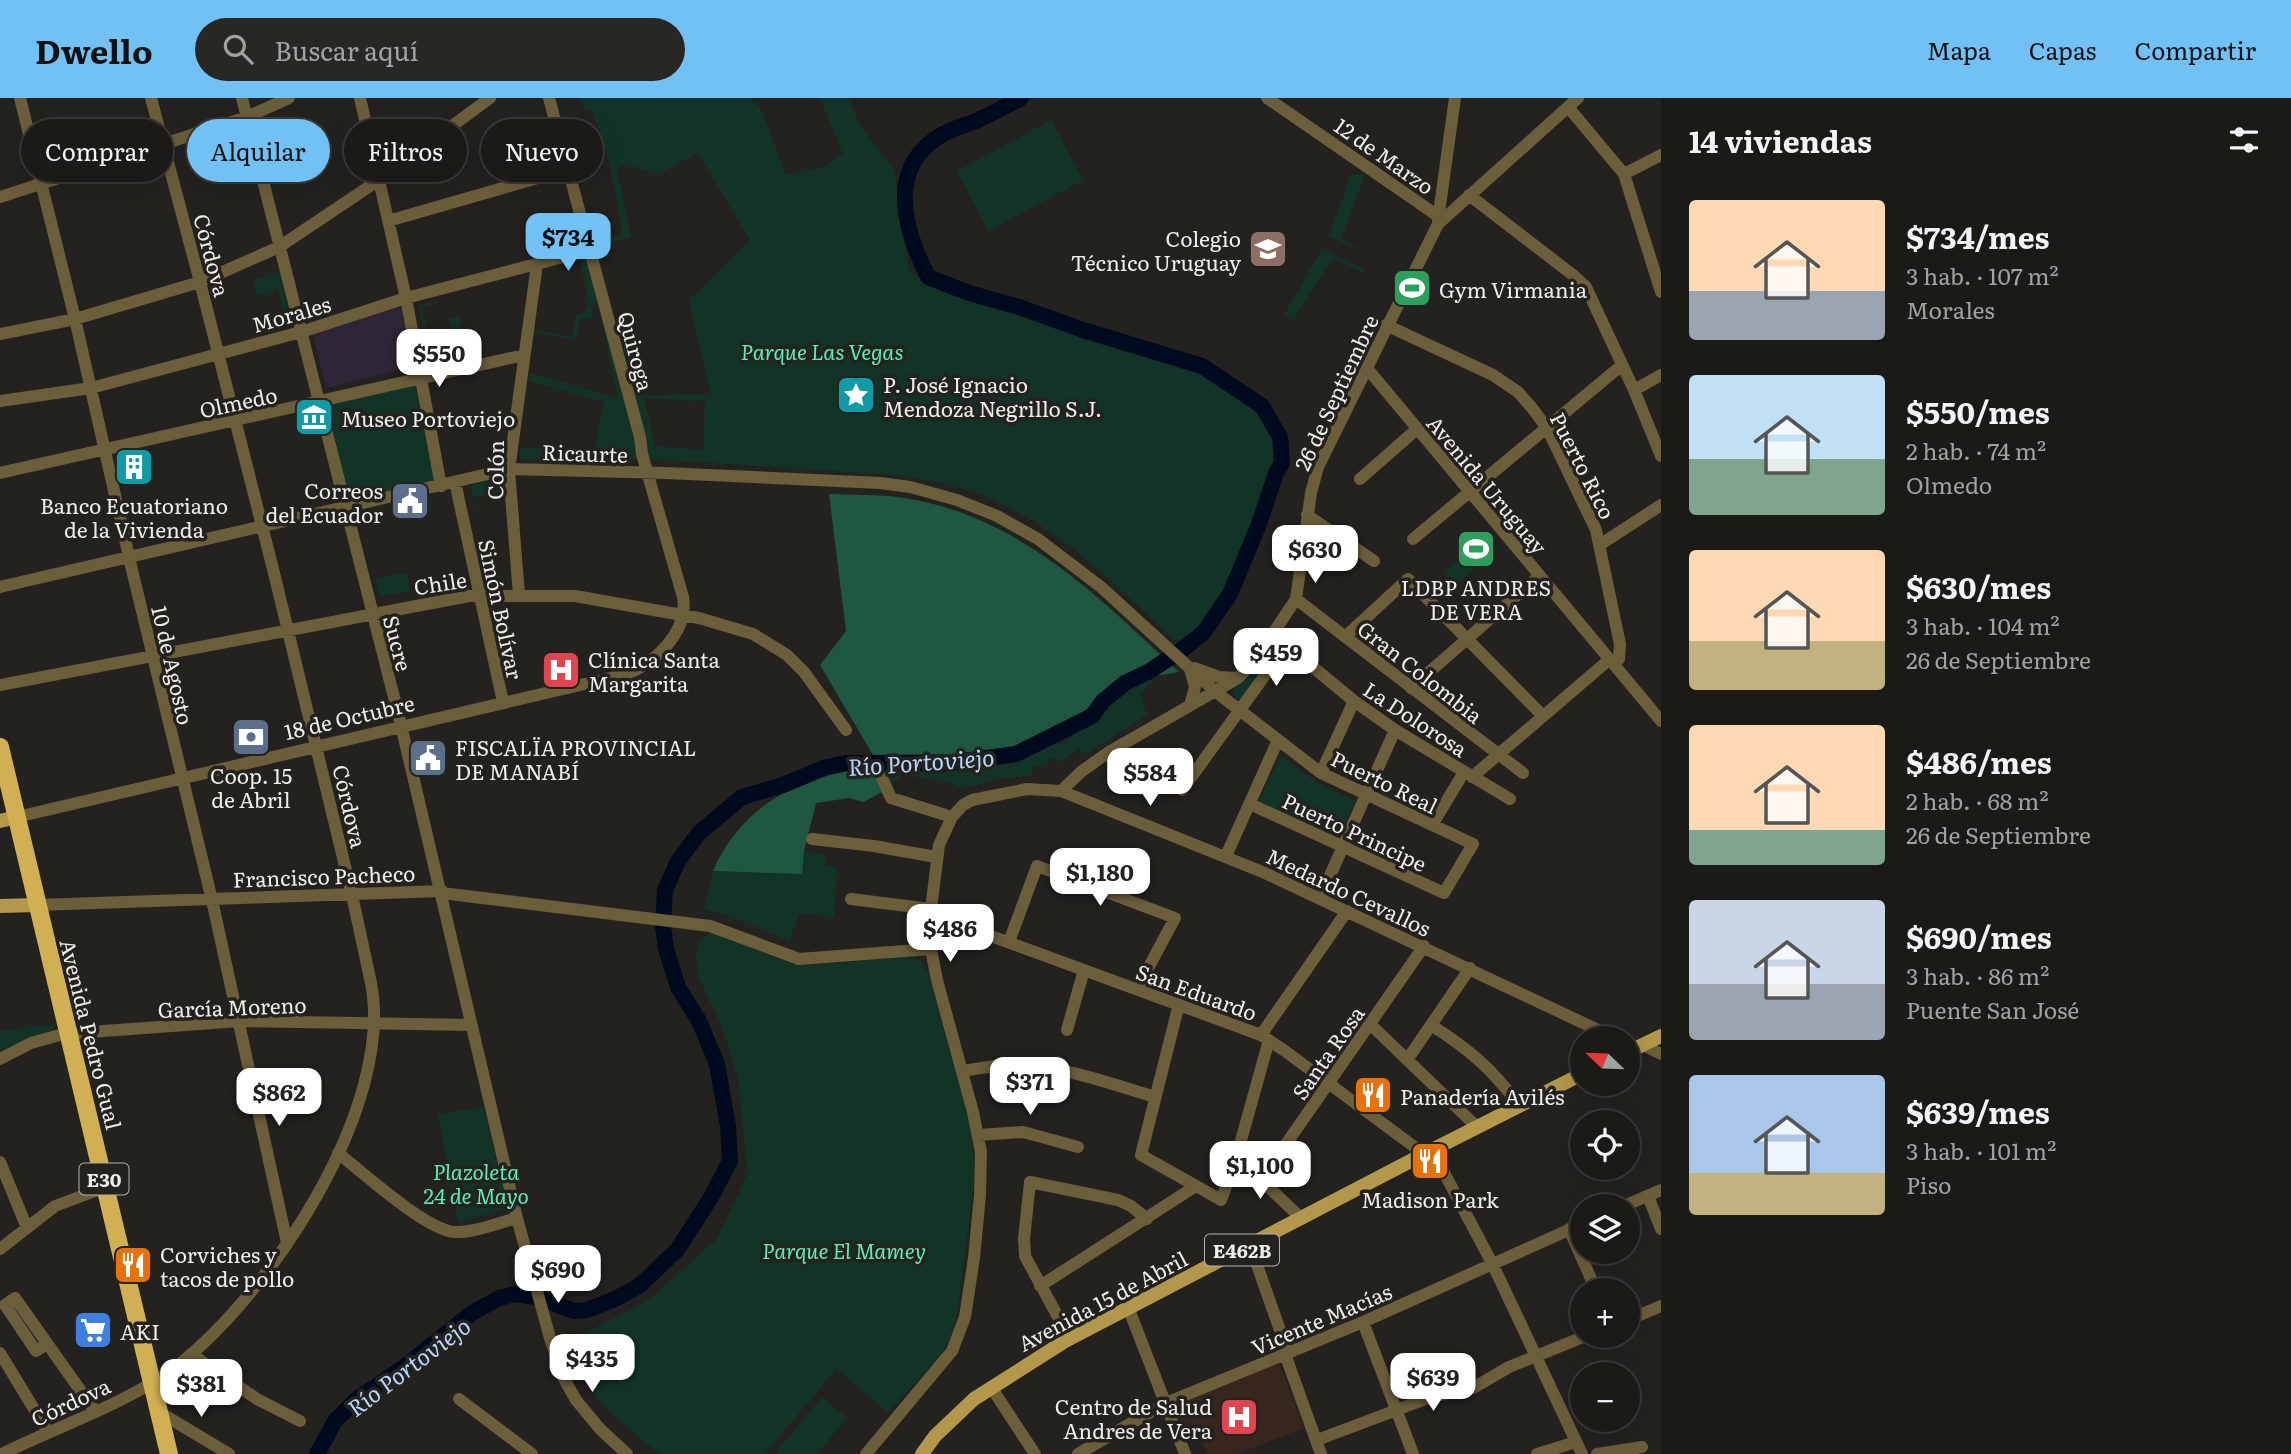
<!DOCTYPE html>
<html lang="es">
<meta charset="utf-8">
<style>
body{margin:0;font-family:Literata,serif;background:#282724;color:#f1f3f6;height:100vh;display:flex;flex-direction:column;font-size:26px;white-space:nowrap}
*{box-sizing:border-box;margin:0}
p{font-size:23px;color:#a0a1a1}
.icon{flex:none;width:38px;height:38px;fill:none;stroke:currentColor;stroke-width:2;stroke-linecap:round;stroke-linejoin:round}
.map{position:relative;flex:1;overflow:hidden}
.drawer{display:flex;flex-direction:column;background:#1b1a17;width:630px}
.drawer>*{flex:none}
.banner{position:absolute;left:21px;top:21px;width:665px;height:63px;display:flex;gap:14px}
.needle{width:46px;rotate:293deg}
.buttons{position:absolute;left:1570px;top:928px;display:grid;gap:14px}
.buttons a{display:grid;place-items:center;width:70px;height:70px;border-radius:50%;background:#1b1a17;box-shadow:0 7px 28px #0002,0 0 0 2px #393836;font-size:35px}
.price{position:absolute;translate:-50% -60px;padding:0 16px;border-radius:14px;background:#fff;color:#222;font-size:23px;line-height:46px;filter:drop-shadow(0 2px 4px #0008)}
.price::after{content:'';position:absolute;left:50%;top:42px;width:21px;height:16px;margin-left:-10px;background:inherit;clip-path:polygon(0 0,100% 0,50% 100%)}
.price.selected{background:#72c1f5;color:#111}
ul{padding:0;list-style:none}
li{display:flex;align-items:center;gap:21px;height:175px;padding:0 28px}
li span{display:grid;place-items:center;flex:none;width:196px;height:140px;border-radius:7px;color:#555}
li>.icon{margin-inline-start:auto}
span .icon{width:84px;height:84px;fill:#fffc;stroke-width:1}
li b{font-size:30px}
h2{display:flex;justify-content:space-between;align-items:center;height:84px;padding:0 28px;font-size:30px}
.tag{padding:0 24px;border-radius:32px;background:#1b1a17;box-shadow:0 7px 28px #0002,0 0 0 2px #393836;font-size:24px;line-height:63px}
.tag.selected{background:#72c1f5;color:#111}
header{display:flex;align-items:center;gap:42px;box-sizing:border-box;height:98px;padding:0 35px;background:#72c1f5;color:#111}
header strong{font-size:33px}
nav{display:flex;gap:38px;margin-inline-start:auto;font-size:24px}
.search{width:490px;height:63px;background:#282724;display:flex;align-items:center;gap:18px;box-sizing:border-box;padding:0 24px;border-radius:38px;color:#a0a1a1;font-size:26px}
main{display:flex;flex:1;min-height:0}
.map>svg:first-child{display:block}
.commercial{fill:#2d2636}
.medical{fill:#36261c}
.green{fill:#123426;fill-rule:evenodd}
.forest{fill:#1e5841}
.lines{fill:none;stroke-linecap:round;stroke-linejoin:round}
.river{stroke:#000a1e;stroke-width:16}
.minor{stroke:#6b5e3b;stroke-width:12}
.major{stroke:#b3984c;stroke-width:14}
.highway{stroke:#d0b052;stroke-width:18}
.labels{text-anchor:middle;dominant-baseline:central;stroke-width:7;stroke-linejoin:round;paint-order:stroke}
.shield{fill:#24221f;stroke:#b2b1ae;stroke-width:2}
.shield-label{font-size:19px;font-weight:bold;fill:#efeeeb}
.street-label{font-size:21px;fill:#efeeeb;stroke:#24221f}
.poi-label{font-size:21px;fill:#efeeeb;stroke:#24221f;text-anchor:start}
.park-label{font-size:21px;font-style:italic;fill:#5deeb6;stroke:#24221f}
.water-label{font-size:23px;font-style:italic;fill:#b8d7fb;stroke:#24221f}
</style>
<header>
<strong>Dwello</strong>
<div class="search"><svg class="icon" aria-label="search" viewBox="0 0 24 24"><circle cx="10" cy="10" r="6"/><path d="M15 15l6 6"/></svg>Buscar aquí</div>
<nav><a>Mapa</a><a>Capas</a><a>Compartir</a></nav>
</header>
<main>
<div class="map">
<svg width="1661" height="1356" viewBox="0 0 1661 1356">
<rect width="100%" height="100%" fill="#24221f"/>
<path class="commercial" d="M398,209L401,211L412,269L326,290L313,235Z"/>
<path class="medical" d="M1279,1265L1304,1330L1237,1356H1207L1199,1335L1187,1340L1175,1308Z"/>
<path class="green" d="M580,0H748L760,9L786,77L824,69L843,56L820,0H848L860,28L894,72L909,172L924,183L947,193L1037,220L1081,238L1191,270L1252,306L1271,330L1276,345V364L1236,469L1216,507L1196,533L1175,543C1114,486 1052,420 970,393C946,385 922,381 897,377L652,361H520V349L594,356L604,304L529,283L535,232L572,239L576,217L588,212L587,195L579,159L593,144L623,136L608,59L592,12L585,13ZM698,55L750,142L689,202L711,297H637L596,159L602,158L601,148L631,139L617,71L626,66L658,76ZM598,205L618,300L530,275L535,235L576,242L580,221L593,220L591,206ZM644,300L705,303L703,352L655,348Z
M1051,22L1083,82L988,133L957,73Z
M1351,76L1365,77L1341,141L1358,150L1357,151L1329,138Z
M1322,151L1364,171V175L1333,160L1293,221L1284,217Z
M279,174L289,217L269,223L284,217L278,192L257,197L254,182Z
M437,203L438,205L421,209L428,239L451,234L449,221L459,218L462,234L426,242L418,207Z
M415,287L422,309L420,312L435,384L354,403L349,402L326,311L333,306Z
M501,379L504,380L506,393L477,398L481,432L476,398H473L470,388Z
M1476,444L1488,459L1457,486L1445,474Z
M407,475L410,493L379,498L376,480Z
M1274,545L1280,548L1242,601H1236L1233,593L1262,561Z
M1143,581L1154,582L1140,595L1147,617L1086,656L1078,651L1062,663L1050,660L1047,666L1033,668L1032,677L1000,681L962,690C944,680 923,682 903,676L893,686L889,684L882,671L943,675L994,668L1018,664L1043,650L1056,645L1062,646L1078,633L1089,629L1100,619L1109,603Z
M1283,659L1316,684L1356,703L1338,740L1259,703L1278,662Z
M804,753L826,757L825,767L837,770L834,819L800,815L789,843L721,815L704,812L713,773L801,776Z
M711,835L793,866L806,868L908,859L920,862L928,875L970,1025L975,1076L958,1212L951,1238L941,1257L888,1314L836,1271L765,1356H659C618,1320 581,1298 569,1242L643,1206L716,1142L748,1075L738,980L721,926L698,879L696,859L699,842Z
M54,926V931L0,953V933Z
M483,1009L508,1107L504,1112L458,1124L438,1016Z
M822,1299L847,1320L817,1356H779L776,1354Z"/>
<path class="forest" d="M829,396C854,397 880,396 904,400C1018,417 1099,499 1179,574L1119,584L1089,610L1063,627L1013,651L976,658L940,656L873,657L820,567L846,533Z
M873,670L888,691L863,704L849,700L816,705L804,753L802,776L713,773C742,706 803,676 873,670Z"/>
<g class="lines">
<path class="river" d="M317,1356L335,1323L357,1301L404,1269L472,1215L499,1200L515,1196L536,1199L574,1213L587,1212L615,1201L639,1188L677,1152L710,1101L730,1063L728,1028L717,966L699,923L678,889L666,851L663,829L665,792L678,763L699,735L742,699L783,687L826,669L847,665H949L1016,656L1092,618L1103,603L1125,585L1150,573L1187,548L1204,534L1230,496L1259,426L1276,375L1282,365L1280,339L1262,308L1202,268L1083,232L1019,209L969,195L928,179C904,131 885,69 943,36C953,30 967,27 978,22C993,16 1007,7 1021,0"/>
<path class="minor" d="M20,0L75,221L132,472L212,802L287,1145
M242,0L401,627L517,1120L550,1240L563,1279L576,1302L600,1331L627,1356
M360,0L406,200L441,388
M1267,0L1438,118L1447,117
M1568,9L1624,76L1661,194
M1624,76L1661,57
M1469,97L1573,177L1586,189L1634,292L1661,358
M0,99L247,19L289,0
M1438,122L1455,0
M388,123L569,71
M1386,227L1493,277L1518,294L1532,310L1547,330L1596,432L1620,546L1619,561L1614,566
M0,236L75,221L200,184L279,149L379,82L490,0
M1366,269L1661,623
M1634,292L1661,277
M0,303L91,290L301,234L406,200L590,152
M0,375L524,257
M1360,381L1417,331
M455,384L503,604
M1307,417L1374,463
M1413,441L1622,267
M1601,446L1661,407
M0,489L509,371L666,375L880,385L910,389L957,402L997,418L1038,441L1101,489L1216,594L1321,675L1473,746L1444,795L1250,706
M519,497L509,372L537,166
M1296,501L1523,675
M1274,537L1354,603L1395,632L1510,701
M1345,539L1408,481L1542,617
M1195,570L1219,579L1238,580
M1190,571L1195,589L1190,607
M0,587L469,498H575L699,520L753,536L787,557L804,574L846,632
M1411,590L1539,478
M1321,675L1354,603
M1472,679L1610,561
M882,680L891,700L952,719
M1182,692L1286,548
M1061,693L1265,775L1615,940
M17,719L623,577C654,567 689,534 683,499L642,356L640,339L549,0
M1432,727L1464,674
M812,741L874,748L936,759
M1226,758L1278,642
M1320,800L1395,632
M851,801L931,811
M37,807L442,793V795L710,828L799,861L931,851
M931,816L1261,937L1285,953L1424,1056
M1009,844L1037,768L1175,820L1137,891
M1179,906L1141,1057L1221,1102L1235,1064L1269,942
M1370,926L1477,1029
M1431,927C1470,952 1491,970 1519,1007
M1067,932L1084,872
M1261,937L1347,813
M1643,947L1661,956
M0,961L31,945L63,936L240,923L471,927
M1407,962L1470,870
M963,973C980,970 999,966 1017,967C1063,968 1111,986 1155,999
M978,1037L1023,1034L1078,1049
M1432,1052L1492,1165L1582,1356
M338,1055C362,1074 425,1131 454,1134C474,1135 497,1125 517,1120
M0,1064L27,1130
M1235,1064L1261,1082L1302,1121
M1261,1082L1424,848
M1648,1098L1661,1131
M1624,1108L1661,1092
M1569,1131L1596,1192
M1250,1147L1288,1255
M0,1151L55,1108L106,1089
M1040,1188L1196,1088
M1128,1209L1185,1356
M1628,1222L1661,1208
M1363,1224L1413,1356
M1070,1241L1025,1158L1024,1141L1030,1084L1118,1102L1131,1108L1147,1121
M47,1246L36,1253L5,1207L15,1200L95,1313
M0,1255L48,1334
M191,1256L257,1301L300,1323
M1285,1256L1321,1356
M991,1289L1035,1356
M459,1301L532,1356
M159,1314L229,1356
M1317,1342L1431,1299L1473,1290L1509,1269L1588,1237
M2,1356C60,1327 125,1307 177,1268C271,1195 395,1008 371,885L352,797L273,471L200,184L151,0
M866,1356L952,1253L965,1219L974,1160L980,1097L981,1054L973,1014L937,882L931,851V811L939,747L952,719L963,707L972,702L1027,691L1061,693L1082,673L1109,654L1238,580L1256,561L1296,501L1311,395L1318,369L1438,126L1578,0
M1078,1356L1166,1305L1363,1224L1582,1126
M1537,1356L1576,1344
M1597,1356L1642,1349"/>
<path class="major" d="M0,723L17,719
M0,808L37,807
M1628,954L1661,938
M922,1356L935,1338L974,1301L1065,1243L1424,1056L1582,976"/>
<path class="highway" d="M0,649L169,1356"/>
</g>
<defs>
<g id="school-square" transform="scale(2.0125)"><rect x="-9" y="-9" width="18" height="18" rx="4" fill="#8d6e63" stroke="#24221f"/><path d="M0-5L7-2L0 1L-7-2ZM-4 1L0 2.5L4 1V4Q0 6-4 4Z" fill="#fff"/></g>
<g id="stadium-square" transform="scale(2.0125)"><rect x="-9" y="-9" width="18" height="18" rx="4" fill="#2e9e5b" stroke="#24221f"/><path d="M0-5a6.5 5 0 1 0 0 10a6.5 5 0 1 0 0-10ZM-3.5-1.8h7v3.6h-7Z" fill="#fff"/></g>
<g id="sight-square" transform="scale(2.0125)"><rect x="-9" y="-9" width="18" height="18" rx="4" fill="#0f9aa8" stroke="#24221f"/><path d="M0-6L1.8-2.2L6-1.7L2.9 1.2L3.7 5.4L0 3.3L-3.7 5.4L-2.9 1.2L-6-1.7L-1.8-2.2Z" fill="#fff"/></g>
<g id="museum-square" transform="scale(2.0125)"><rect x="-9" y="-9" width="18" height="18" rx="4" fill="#0f9aa8" stroke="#24221f"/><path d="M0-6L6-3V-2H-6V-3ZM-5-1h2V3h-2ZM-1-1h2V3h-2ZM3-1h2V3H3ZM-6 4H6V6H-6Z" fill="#fff"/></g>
<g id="building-square" transform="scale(2.0125)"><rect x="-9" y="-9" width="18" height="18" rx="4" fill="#0f9aa8" stroke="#24221f"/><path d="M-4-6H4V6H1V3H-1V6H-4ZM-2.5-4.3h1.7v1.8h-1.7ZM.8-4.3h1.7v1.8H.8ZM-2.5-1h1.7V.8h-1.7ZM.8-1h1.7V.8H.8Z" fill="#fff"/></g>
<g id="civic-square" transform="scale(2.0125)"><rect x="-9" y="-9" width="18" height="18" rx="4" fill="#5c6f8a" stroke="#24221f"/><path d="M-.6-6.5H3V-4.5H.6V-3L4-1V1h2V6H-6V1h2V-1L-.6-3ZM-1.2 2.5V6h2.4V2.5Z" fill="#fff"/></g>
<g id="hospital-square" transform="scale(2.0125)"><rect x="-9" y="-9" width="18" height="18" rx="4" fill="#e0444e" stroke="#24221f"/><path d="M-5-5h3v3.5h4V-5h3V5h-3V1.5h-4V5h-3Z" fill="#fff"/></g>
<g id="bank-square" transform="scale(2.0125)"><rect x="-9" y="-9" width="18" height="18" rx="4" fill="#5c6f8a" stroke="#24221f"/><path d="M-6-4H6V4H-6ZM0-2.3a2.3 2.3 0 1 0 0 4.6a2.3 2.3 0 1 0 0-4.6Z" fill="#fff"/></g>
<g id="restaurant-square" transform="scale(2.0125)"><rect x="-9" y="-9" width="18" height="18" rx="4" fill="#e8710a" stroke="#24221f"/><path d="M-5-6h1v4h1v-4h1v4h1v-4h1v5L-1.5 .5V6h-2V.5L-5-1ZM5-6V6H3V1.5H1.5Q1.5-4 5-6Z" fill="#fff"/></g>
<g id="supermarket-square" transform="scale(2.0125)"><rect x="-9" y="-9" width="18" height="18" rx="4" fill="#3f7fe0" stroke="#24221f"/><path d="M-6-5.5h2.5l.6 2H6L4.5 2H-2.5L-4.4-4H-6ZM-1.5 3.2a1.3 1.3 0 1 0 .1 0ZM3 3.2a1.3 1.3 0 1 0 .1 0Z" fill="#fff"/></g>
</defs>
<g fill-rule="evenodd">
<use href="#school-square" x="1268" y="151"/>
<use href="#stadium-square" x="1412" y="190"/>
<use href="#sight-square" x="856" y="297"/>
<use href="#museum-square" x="314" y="319"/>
<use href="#building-square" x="134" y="369"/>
<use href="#civic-square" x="410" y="403"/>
<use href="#stadium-square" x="1476" y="451"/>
<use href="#hospital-square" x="561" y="572"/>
<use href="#bank-square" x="251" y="639"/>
<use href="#civic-square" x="428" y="660"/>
<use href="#restaurant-square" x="1373" y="997"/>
<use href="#restaurant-square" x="1430" y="1063"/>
<use href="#restaurant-square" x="133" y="1167"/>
<use href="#supermarket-square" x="93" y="1232"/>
<use href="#hospital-square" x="1239" y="1319"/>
</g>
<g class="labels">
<g class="shield">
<rect x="79.5" y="1065.5" width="49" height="31" rx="5"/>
<rect x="1205" y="1136.5" width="74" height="31" rx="5"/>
</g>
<g class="shield-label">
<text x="104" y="1081">E30</text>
<text x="1242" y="1152">E462B</text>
</g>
<g class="street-label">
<text transform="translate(1385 57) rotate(35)">12 de Marzo</text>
<text transform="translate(213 157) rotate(75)">Córdova</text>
<text transform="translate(291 215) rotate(-16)">Morales</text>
<text transform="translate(637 253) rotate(75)">Quiroga</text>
<text transform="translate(1335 294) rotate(-65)">26 de Septiembre</text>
<text transform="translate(238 303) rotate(-12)">Olmedo</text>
<text transform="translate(585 354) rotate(2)">Ricaurte</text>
<text transform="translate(1584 367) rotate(63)">Puerto Rico</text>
<text transform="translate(494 372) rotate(-89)">Colón</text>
<text transform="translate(1488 386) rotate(50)">Avenida Uruguay</text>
<text transform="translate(440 484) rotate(-9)">Chile</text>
<text transform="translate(502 511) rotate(78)">Simón Bolívar</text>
<text transform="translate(399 545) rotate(75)">Sucre</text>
<text transform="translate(174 567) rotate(77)">10 de Agosto</text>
<text transform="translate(1421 573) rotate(38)">Gran Colombia</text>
<text transform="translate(349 618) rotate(-13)">18 de Octubre</text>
<text transform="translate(1416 620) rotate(33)">La Dolorosa</text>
<text transform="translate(1385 683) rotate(26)">Puerto Real</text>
<text transform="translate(351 708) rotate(77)">Córdova</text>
<text transform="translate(1355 733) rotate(25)">Puerto Principe</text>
<text transform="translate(324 777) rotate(-2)">Francisco Pacheco</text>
<text transform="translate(1349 793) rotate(25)">Medardo Cevallos</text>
<text transform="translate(1197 893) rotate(20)">San Eduardo</text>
<text transform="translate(232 908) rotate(-2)">García Moreno</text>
<text transform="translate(92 936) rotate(76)">Avenida Pedro Gual</text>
<text transform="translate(1327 954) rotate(-55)">Santa Rosa</text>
<text transform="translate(1102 1202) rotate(-28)">Avenida 15 de Abril</text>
<text transform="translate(1321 1220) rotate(-23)">Vicente Macías</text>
<text transform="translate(70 1303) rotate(-25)">Córdova</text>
</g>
<g class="poi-label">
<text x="1241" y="139" text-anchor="end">Colegio<tspan x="1241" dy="24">Técnico Uruguay</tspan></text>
<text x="1439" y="190">Gym Virmania</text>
<text x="883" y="285">P. José Ignacio<tspan x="883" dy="24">Mendoza Negrillo S.J.</tspan></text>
<text x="341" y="319">Museo Portoviejo</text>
<text x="383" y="391" text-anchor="end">Correos<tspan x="383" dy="24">del Ecuador</tspan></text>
<text x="134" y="406" text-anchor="middle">Banco Ecuatoriano<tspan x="134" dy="24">de la Vivienda</tspan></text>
<text x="1476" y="488" text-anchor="middle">LDBP ANDRES<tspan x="1476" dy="24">DE VERA</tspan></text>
<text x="588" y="560">Clínica Santa<tspan x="588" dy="24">Margarita</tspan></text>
<text x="455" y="648">FISCALÏA PROVINCIAL<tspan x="455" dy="24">DE MANABÍ</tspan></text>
<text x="251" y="676" text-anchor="middle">Coop. 15<tspan x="251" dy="24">de Abril</tspan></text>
<text x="1400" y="997">Panadería Avilés</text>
<text x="1430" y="1100" text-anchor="middle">Madison Park</text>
<text x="160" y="1155">Corviches y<tspan x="160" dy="24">tacos de pollo</tspan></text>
<text x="120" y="1232">AKI</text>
<text x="1212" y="1307" text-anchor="end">Centro de Salud<tspan x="1212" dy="24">Andres de Vera</tspan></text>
</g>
<g class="park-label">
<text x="822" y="252">Parque Las Vegas</text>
<text x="476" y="1072">Plazoleta<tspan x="476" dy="24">24 de Mayo</tspan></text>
<text x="844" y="1151">Parque El Mamey</text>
</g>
<g class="water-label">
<text transform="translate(921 663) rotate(-4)">Río Portoviejo</text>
<text transform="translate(408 1268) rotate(-37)">Río Portoviejo</text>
</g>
</g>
</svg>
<div class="buttons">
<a><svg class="needle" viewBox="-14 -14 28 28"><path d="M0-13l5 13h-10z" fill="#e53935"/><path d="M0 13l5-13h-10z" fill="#a0a1a1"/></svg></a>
<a><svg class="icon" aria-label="locate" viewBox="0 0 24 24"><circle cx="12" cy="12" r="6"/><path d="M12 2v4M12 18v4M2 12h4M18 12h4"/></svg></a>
<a><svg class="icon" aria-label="layers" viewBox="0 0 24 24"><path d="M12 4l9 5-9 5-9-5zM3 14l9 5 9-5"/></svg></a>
<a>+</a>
<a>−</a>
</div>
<b class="price selected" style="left:568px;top:175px">$734</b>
<b class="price" style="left:439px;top:291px">$550</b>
<b class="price" style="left:1315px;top:487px">$630</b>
<b class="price" style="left:1276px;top:590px">$459</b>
<b class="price" style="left:1150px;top:710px">$584</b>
<b class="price" style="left:1100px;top:810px">$1,180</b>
<b class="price" style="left:950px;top:866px">$486</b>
<b class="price" style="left:1030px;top:1019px">$371</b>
<b class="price" style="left:279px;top:1030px">$862</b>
<b class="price" style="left:1260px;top:1103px">$1,100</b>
<b class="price" style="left:558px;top:1207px">$690</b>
<b class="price" style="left:592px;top:1296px">$435</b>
<b class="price" style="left:1433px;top:1315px">$639</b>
<b class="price" style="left:201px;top:1321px">$381</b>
<div class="banner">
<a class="tag">Comprar</a>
<a class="tag selected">Alquilar</a>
<a class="tag">Filtros</a>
<a class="tag">Nuevo</a>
</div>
</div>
<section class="drawer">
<h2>14 viviendas<svg class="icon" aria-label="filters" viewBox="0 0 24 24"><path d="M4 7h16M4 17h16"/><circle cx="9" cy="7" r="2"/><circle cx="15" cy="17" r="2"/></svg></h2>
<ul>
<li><span style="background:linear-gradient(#ffd9b3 65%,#9aa5b1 0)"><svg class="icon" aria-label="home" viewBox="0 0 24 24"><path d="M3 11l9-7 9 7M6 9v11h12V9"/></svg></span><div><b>$734/mes</b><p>3 hab. · 107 m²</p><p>Morales</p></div></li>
<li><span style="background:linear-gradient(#bfe0f5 60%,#7fa58c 0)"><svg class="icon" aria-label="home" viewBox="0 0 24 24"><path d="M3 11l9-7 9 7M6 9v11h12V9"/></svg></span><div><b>$550/mes</b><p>2 hab. · 74 m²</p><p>Olmedo</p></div></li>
<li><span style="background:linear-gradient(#ffd9b3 65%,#c2b280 0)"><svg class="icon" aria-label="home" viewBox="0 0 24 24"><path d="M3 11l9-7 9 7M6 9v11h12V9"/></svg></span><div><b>$630/mes</b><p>3 hab. · 104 m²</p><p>26 de Septiembre</p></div></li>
<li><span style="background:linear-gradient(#ffd9b3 75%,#7fa58c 0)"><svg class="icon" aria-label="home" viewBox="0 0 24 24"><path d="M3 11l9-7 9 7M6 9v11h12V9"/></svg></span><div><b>$486/mes</b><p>2 hab. · 68 m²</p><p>26 de Septiembre</p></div></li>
<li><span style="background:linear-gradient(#c9d6e8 60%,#9aa5b1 0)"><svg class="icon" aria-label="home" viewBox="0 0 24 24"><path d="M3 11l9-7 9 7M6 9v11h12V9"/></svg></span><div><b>$690/mes</b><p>3 hab. · 86 m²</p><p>Puente San José</p></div></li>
<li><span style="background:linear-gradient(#a9c7e8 70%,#c2b280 0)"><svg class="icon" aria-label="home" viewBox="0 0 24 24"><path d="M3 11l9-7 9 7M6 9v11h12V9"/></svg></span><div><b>$639/mes</b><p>3 hab. · 101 m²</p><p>Piso</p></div></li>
</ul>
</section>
</main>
